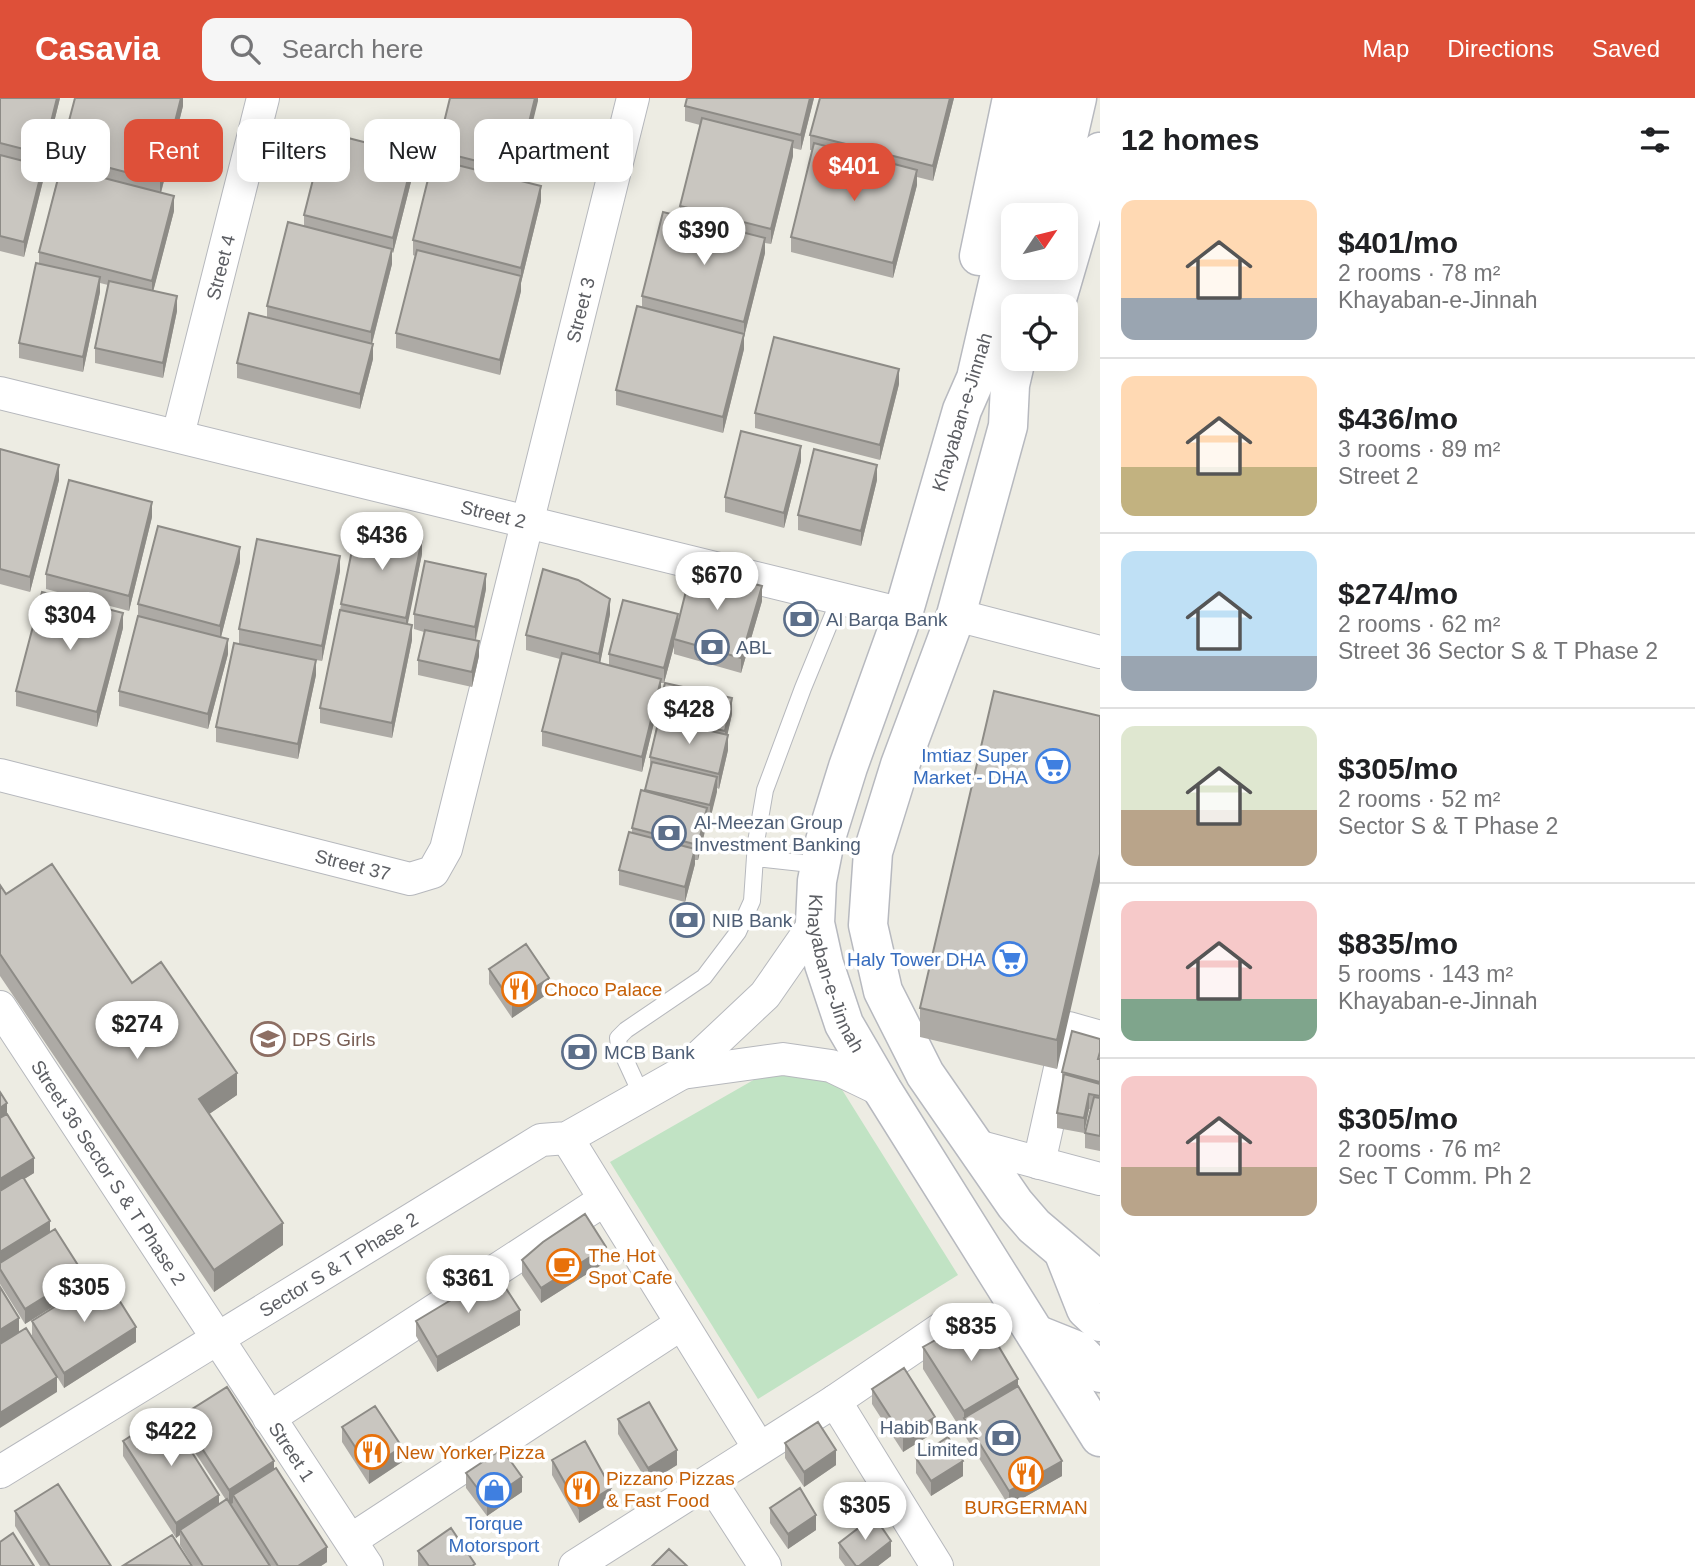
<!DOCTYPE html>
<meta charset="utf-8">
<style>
body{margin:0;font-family:Arial,sans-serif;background:#f6f6f6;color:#202124;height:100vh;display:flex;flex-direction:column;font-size:26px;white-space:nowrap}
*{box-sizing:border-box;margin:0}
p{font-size:23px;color:#757577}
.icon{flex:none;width:38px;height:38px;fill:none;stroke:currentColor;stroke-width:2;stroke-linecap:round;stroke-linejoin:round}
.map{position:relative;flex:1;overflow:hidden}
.side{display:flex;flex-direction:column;background:#fff;width:595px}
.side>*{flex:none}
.top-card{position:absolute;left:21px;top:21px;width:665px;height:63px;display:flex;gap:14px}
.needle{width:46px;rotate:55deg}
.fabs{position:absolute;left:1001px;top:105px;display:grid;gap:14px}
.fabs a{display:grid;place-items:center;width:77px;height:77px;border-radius:14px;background:#fff;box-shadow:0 4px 18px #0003;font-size:35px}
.price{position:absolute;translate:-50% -60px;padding:0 16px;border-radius:24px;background:#fff;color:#222;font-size:23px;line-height:46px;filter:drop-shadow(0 2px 4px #0008)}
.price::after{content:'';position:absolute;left:50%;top:42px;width:21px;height:16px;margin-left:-10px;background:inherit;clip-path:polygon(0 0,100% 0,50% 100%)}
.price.on{background:#de5039;color:#fff}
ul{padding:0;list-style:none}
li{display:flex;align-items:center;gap:21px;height:175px;padding:0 21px}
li+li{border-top:2px solid #e0e0e0}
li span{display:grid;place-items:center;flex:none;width:196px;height:140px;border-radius:14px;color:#555}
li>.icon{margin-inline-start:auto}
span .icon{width:84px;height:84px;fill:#fffc;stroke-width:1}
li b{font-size:30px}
h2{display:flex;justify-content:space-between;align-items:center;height:84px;padding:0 21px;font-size:30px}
.pill{padding:0 24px;border-radius:14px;background:#fff;box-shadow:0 4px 18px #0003;font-size:24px;line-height:63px}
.pill.on{background:#de5039;color:#fff}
header{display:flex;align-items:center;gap:42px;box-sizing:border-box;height:98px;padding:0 35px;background:#de5039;color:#fff}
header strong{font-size:33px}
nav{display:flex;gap:38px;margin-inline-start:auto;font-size:24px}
.search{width:490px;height:63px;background:#f6f6f6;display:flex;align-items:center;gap:18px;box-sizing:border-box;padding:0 24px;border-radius:14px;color:#757577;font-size:26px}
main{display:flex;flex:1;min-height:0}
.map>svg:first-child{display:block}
.green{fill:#c1e3c4}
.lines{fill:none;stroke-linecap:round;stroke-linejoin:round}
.lane-casing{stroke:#b6b8bd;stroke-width:18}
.street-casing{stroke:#b6b8bd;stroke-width:34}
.secondary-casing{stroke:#b7b9bf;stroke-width:41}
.lane{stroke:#fff;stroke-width:16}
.street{stroke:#fff;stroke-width:32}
.secondary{stroke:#fff;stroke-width:38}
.wall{fill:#adaaa5}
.shaded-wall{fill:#8d8b86}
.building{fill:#c9c6c0;stroke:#8d8b86;stroke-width:2}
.labels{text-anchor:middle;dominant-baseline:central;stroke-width:7;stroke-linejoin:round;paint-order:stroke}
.street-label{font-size:19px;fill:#5c5e63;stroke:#fff}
.service-label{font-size:19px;fill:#4e5e75;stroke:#fff;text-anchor:start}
.shop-label{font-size:19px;fill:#366cbe;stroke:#fff;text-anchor:end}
.food-label{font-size:19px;fill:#c56008;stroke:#fff;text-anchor:start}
.education-label{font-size:19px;fill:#785e54;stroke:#fff;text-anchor:start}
</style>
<header>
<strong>Casavia</strong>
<div class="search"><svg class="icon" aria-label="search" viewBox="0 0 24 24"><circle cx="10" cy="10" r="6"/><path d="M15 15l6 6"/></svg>Search here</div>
<nav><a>Map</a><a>Directions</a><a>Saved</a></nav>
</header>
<main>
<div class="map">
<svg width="1100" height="1468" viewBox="0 0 1100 1468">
<rect width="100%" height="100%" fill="#edece3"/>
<path class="green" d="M815,975L841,990L958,1177L758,1301L610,1064L764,976Z"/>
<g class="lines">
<g class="lane-casing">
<path id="lane" d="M755,760L820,767
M642,998L619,948L618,940L626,932L704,879L738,834L752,803L756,744L765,692L803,590L840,500"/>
</g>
<g class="street-casing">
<g id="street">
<path id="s1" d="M0,295L903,516"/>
<path id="s2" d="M178,337L263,0"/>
<path d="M956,517L1100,554"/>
<path id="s3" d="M0,677L410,781L433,774L446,751L633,0"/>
<path id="s4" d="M0,909L367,1468"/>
<path d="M682,975L783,961L831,968L883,993"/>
<path d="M567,1040L759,1350"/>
<path d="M973,1047L1100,1081"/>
<path d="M1039,1065L1069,930L1100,939"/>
<path d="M835,1303L937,1468"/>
<path d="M269,1320L604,1102"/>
<path id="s5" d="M0,1374L541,1042L567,1040L682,975L765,897L815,825"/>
<path d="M710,1383L765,1468"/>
<path d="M351,1442L681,1226"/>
<path d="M575,1468L835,1303L948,1226"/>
</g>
</g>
<g class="secondary-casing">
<g id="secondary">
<path d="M1014,117L1041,0"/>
<path d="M1050,117L1077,0"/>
<path id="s6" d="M1013,120L976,280L962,312L903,516L848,669L825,743L817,783L815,825L824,866L844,926L883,993L1100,1339"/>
<path d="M979,158L1012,0"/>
<path d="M1028,208L1037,170"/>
<path d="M1055,208L1100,54"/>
<path d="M1016,261L1010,287L1008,328L956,517L900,667L873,754L868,827L883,893L925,976L1015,1106L1034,1128L1100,1184"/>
<path d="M1065,1158L1086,1211L1100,1224"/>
<path d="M1038,1237L1078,1253L1100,1275"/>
</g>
</g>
<use href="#lane" class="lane"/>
<use href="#street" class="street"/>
<use href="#secondary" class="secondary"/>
</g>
<path class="wall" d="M0,0H60L43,69V83L24,159L0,153Z
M183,0V8L161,95L174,113L153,193L177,213L163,280L95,265V250L108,187L100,185V194L83,274L19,260V245L39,166V154L60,70V57Z
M538,0L518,83L541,103L521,185V193L500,277L396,250V235L415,158L413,157V142L437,62V53Z
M687,0H814L801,52L793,50V58L771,146L765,145V155L744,239V251L723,335L616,307V292L642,210V198L680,118V108L700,27L685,23V8Z
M820,0H954L933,83L917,79V87L893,180L791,154V139L812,52H810V37Z
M414,72L393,155L392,154V166L372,246L373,261L360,311L237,280V265L267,219V208L304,128V117Z
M899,286L880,362L755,330V315Z
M0,351L59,382L30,494L0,486Z
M801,363L784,430L725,414V399Z
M877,382L861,448L798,432V417Z
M152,419L129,513L46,491V476Z
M422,456L407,526L412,542L392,640L320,625V610L340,512L341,506Z
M240,464L221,539L228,556L208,631L119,608V593L138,520V506Z
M340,473L322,563L316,562V577L298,661L216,644V629L239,546V531Z
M486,491L476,542L479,558L472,589L418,577V562L424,534L414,531V516Z
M762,503L741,575L674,556V548L664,585H661V596L642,674L542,648V633L560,561L526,552V537L610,516L600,565L609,567V556L678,525Z
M123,530L97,629L16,608V593Z
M732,616L727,637L728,652L719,691L717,690L710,722H707L698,762H695V766L685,804L619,787V772L632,735V730L645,694L650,673V659L657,626V618Z
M1100,618L1057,971L920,939V910Z
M0,787L6,796L132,885L237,997L209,1016L283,1147L214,1194L0,878Z
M489,871L549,895L512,920L489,886Z
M1100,941V1053L1085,1050V1035L1091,1011H1089L1084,1035L1057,1030V1015L1062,989V974Z
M0,994L7,1016L34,1075L24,1081L50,1134L83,1190L25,1226L0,1186Z
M522,1162L606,1164L541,1205L522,1177Z
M32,1223L136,1244L64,1290L32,1238Z
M416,1223L520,1227L437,1274L416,1238Z
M923,1249L1018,1288L1062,1378L1009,1408L923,1271Z
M872,1291L935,1334L903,1354L872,1306Z
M181,1318L274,1371L327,1464L321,1468H193L180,1447V1437L176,1440L123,1358V1343L219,1406L226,1402L181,1333Z
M618,1321L677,1367L648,1385L618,1336Z
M342,1329L402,1364L369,1386L342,1344Z
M785,1345L836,1367L804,1389L785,1360Z
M916,1360L963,1378L931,1398L916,1375Z
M552,1362L611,1405L579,1425L552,1377Z
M466,1375L522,1394L487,1418L466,1390Z
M770,1410L816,1432L788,1451L770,1425Z
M15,1413L111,1468H40L15,1428Z
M839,1445L891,1458L878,1468H845L839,1460Z
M418,1453L475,1468H418Z"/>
<path class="shaded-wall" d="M57,0H60L43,69V83L24,159V144L43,70V56Z
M181,0H183V8L160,98V83Z
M535,0H538V3L517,88V73Z
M810,0H814L801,52V37Z
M950,0H954L933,83V68Z
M793,43V58L771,146V131Z
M414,57V72L393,155V140Z
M917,72V87L893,180V165Z
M541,88V103L521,185V170Z
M174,98V113L152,198V183Z
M765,140V155L744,239V224Z
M392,151V166L371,249V234Z
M521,178V193L500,277V262Z
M100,179V194L83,274V259Z
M177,198V213L163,280V265Z
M744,236V251L723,335V319Z
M373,246V261L360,311V296Z
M899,271V286L880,362V347Z
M801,348V363L784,430V415Z
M59,367V382L30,494V479Z
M877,367V382L861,448V433Z
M152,404V419L129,513V498Z
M422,441V456L406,535V520Z
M240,449V464L220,543V528Z
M340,458V473L322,563V548Z
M486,476V491L475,544V529Z
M762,488V503L741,575V560Z
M610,501V516L599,571V556Z
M123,515V530L97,629V614Z
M678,516V531L674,541V548L664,585V570Z
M412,527V542L392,640V625Z
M228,541V556L208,631V616Z
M479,543V558L472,589V574Z
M316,562V577L298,661V646Z
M661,581V596L642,674V659Z
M732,600V616L725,648V633Z
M728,637V652L719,691V676Z
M717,679V694L710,722V707Z
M707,710V725L698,762V747Z
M695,751V766L685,804V789Z
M1100,756V784L1057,971V942Z
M549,880V895L512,920V905Z
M237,975V997L199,1023V1001Z
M1089,996V1011L1084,1035V1020Z
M7,1005V1020L0,1025V1010Z
M34,1060V1075L0,1096V1081Z
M50,1123V1138L0,1169V1154Z
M283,1125V1147L214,1194V1172Z
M606,1149V1164L541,1205V1190Z
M83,1175V1190L25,1226V1211Z
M520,1212V1227L437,1274V1259Z
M19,1220V1235L0,1247V1232Z
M136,1229V1244L64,1290V1275Z
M57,1279V1294L0,1330V1315Z
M1018,1281V1303L964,1320V1313Z
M935,1319V1334L903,1354V1339Z
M402,1349V1364L369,1386V1370Z
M677,1352V1367L648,1385V1370Z
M836,1352V1367L804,1389V1374Z
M274,1363V1378L233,1397V1405L229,1407V1392Z
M963,1363V1378L931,1398V1383Z
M1062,1363V1378L1009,1408V1393Z
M522,1379V1394L487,1418V1403Z
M611,1390V1405L579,1425V1410Z
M219,1397V1412L180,1432V1437L176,1440V1425Z
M816,1417V1432L788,1451V1436Z
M891,1443V1458L878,1468H859Z
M327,1449V1464L321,1468H298Z"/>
<path class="building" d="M0,0H57L43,56L0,45Z
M75,0H181L160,83L60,57Z
M450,0H535L517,73L437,53Z
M687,0H810L801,37L685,8Z
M820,0H950L933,68L810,37Z
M702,20L793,43L771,131L680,108Z
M325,34L414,57L393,140L304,117Z
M814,45L917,72L893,165L791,139Z
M0,57L43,68L24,144L0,138Z
M433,61L541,88L521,170L413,142Z
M61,69L174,98L152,183L39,154Z
M663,114L765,140L744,224L642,198Z
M288,124L392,151L371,234L267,208Z
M417,152L521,178L500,262L396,235Z
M36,165L100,179L83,259L19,245Z
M109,183L177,198L163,265L95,250Z
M637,208L744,236L723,319L616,292Z
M249,215L373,246L360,296L237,265Z
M774,239L899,271L880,347L755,315Z
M741,333L801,348L784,415L725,399Z
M0,351L59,367L30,479L0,471Z
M814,351L877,367L861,433L798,417Z
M69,382L152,404L129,498L46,476Z
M158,428L240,449L220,528L138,506Z
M357,428L422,441L406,520L341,506Z
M257,441L340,458L322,548L239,531Z
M425,463L486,476L475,529L414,516Z
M692,469L762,488L741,560L674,541Z
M543,471L578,482L610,501L599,556L526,537Z
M42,494L123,515L97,614L16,593Z
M623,502L678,516L664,570L609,556Z
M340,512L412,527L392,625L320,610Z
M138,518L228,541L208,616L119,593Z
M425,532L479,543L472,574L418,562Z
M234,545L316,562L298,646L216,629Z
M562,555L661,581L642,659L542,633Z
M665,585L732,600L725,633L657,618Z
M994,593L1100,618V756L1057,942L920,910Z
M659,621L728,637L719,676L650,659Z
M652,664L717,679L710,707L645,692Z
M641,692L707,710L698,747L632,730Z
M629,734L695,751L685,789L619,772Z
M52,766L132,885L161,864L237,975L199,1001L283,1125L214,1172L0,856V787L6,796Z
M526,846L549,880L512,905L489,871Z
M1072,933L1100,941V954L1098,961H1100V984L1062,974Z
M1064,976L1100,986V998L1089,996L1084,1020L1057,1015Z
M0,994L7,1005L0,1010Z
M1094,999L1100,1000V1038L1085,1035Z
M7,1016L34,1060L0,1081V1020Z
M23,1079L50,1123L0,1154V1093Z
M585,1116L606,1149L541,1190L522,1162L543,1144Z
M55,1131L83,1175L25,1211L0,1171V1165Z
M496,1175L520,1212L437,1259L416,1223Z
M104,1178L136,1229L64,1275L32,1223Z
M0,1189L19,1220L0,1232Z
M980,1217L1018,1281L964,1313L923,1249Z
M26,1230L57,1279L0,1315V1246Z
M904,1270L935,1319L903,1339L872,1291Z
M1018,1288L1062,1363L1009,1393L964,1320Z
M227,1289L274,1363L229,1392L181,1318Z
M649,1304L677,1352L648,1370L618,1321Z
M375,1308L402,1349L369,1370L342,1329Z
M167,1315L219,1397L176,1425L123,1343Z
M818,1324L836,1352L804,1374L785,1345Z
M948,1339L963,1363L931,1383L916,1360Z
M585,1343L611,1390L579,1410L552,1362Z
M502,1351L522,1379L487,1403L466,1375Z
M276,1370L327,1449L298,1468H278L233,1397Z
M58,1386L111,1468H50L15,1413Z
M800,1390L816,1417L788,1436L770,1410Z
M227,1401L270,1468H203L180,1432Z
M874,1418L891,1443L859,1468H856L839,1445Z
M451,1430L475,1466L472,1468H429L418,1453Z
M13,1435L34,1468H0V1444Z
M172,1437L192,1468L124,1467Z
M669,1451L687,1468H652Z"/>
<defs>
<g id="bank-ring" transform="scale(1.75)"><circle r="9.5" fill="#fff" stroke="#5c6f8a" stroke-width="1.5"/><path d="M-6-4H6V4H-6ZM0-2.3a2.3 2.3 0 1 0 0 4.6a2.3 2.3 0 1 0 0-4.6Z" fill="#5c6f8a"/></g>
<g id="supermarket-ring" transform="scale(1.75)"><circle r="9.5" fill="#fff" stroke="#3f7fe0" stroke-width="1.5"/><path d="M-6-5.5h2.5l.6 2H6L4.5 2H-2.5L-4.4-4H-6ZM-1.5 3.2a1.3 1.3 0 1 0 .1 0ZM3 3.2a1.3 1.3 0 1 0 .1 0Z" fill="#3f7fe0"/></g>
<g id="restaurant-ring" transform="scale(1.75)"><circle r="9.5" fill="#fff" stroke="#e8710a" stroke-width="1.5"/><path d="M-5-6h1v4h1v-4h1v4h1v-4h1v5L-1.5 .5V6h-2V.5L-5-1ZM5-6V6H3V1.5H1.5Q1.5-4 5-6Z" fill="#e8710a"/></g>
<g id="school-ring" transform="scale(1.75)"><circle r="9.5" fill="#fff" stroke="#8d6e63" stroke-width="1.5"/><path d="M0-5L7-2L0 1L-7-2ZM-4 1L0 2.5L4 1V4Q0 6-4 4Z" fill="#8d6e63"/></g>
<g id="cafe-ring" transform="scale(1.75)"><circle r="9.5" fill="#fff" stroke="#e8710a" stroke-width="1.5"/><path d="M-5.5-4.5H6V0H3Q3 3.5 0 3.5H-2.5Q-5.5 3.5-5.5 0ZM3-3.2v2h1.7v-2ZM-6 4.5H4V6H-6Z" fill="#e8710a"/></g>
<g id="shop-ring" transform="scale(1.75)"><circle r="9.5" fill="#fff" stroke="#3f7fe0" stroke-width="1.5"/><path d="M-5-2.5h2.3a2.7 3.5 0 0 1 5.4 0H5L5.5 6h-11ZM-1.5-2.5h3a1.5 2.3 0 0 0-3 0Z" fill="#3f7fe0"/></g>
</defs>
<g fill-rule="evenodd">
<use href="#bank-ring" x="801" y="521"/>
<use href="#bank-ring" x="712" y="549"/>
<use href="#supermarket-ring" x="1053" y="668"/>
<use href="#bank-ring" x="669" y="735"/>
<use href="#bank-ring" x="687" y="822"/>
<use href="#supermarket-ring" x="1010" y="861"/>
<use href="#restaurant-ring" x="519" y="891"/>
<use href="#school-ring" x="268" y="941"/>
<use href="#bank-ring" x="579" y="954"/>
<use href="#cafe-ring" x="564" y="1168"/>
<use href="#bank-ring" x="1003" y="1340"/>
<use href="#restaurant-ring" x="372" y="1354"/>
<use href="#restaurant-ring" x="1026" y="1376"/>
<use href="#restaurant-ring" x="582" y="1391"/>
<use href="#shop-ring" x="494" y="1392"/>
</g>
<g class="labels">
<g class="street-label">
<text stroke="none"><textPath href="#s2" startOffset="173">Street 4</textPath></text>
<text stroke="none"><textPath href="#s3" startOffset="1029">Street 3</textPath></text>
<text transform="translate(962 314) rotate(-73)">Khayaban-e-Jinnah</text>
<text stroke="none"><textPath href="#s1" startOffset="508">Street 2</textPath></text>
<text stroke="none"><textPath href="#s3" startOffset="364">Street 37</textPath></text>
<text stroke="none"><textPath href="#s6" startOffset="788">Khayaban-e-Jinnah</textPath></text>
<text stroke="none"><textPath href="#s4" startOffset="198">Street 36 Sector S &amp; T Phase 2</textPath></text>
<text stroke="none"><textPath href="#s5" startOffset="397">Sector S &amp; T Phase 2</textPath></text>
<text stroke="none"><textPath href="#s4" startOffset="532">Street 1</textPath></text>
</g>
<g class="service-label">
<text x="826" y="521">Al Barqa Bank</text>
<text x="736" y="549">ABL</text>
<text x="694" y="724">Al-Meezan Group<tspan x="694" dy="22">Investment Banking</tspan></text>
<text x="712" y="822">NIB Bank</text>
<text x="604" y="954">MCB Bank</text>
<text x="978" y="1329" text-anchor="end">Habib Bank<tspan x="978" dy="22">Limited</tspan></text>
</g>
<g class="shop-label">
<text x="1028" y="657">Imtiaz Super<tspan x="1028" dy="22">Market - DHA</tspan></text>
<text x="986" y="861">Haly Tower DHA</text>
<text x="494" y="1425" text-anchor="middle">Torque<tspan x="494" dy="22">Motorsport</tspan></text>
</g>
<g class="food-label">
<text x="544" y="891">Choco Palace</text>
<text x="588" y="1157">The Hot<tspan x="588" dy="22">Spot Cafe</tspan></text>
<text x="396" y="1354">New Yorker Pizza</text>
<text x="606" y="1380">Pizzano Pizzas<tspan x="606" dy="22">&amp; Fast Food</tspan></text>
<text x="1026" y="1409" text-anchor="middle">BURGERMAN</text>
</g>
<g class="education-label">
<text x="292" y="941">DPS Girls</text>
</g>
</g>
</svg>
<div class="fabs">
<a><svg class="needle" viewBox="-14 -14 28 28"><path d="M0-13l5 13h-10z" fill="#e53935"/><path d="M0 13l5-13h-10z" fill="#757577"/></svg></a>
<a><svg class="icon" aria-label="locate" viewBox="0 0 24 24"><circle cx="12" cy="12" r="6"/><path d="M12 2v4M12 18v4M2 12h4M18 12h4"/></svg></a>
</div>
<b class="price on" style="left:854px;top:105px">$401</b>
<b class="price" style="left:704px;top:169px">$390</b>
<b class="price" style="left:382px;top:474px">$436</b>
<b class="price" style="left:717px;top:514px">$670</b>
<b class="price" style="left:70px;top:554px">$304</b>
<b class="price" style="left:689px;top:648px">$428</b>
<b class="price" style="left:137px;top:963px">$274</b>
<b class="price" style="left:468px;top:1217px">$361</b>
<b class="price" style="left:84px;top:1226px">$305</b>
<b class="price" style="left:971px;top:1265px">$835</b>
<b class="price" style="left:171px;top:1370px">$422</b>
<b class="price" style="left:865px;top:1444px">$305</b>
<div class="top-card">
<a class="pill">Buy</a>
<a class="pill on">Rent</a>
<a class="pill">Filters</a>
<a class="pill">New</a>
<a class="pill">Apartment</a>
</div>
</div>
<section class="side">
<h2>12 homes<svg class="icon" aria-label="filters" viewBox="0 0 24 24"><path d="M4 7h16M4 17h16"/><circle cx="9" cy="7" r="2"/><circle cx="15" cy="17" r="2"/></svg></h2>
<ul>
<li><span style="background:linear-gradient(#ffd9b3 70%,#9aa5b1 0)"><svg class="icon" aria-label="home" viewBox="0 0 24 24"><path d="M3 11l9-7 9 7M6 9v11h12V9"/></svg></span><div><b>$401/mo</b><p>2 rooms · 78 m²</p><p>Khayaban-e-Jinnah</p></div></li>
<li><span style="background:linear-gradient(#ffd9b3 65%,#c2b280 0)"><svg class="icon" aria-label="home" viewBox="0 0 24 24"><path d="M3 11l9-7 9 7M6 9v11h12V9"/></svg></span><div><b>$436/mo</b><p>3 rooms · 89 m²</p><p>Street 2</p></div></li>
<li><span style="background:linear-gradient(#bfe0f5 75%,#9aa5b1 0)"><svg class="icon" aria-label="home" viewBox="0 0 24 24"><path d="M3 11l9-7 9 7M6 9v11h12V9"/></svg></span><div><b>$274/mo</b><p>2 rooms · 62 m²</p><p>Street 36 Sector S &amp; T Phase 2</p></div></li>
<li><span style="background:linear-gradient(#dfe7d0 60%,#b9a48a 0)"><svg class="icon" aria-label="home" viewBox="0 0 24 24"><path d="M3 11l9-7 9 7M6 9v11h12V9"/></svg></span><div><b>$305/mo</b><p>2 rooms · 52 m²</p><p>Sector S &amp; T Phase 2</p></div></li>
<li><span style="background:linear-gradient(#f6c9c9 70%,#7fa58c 0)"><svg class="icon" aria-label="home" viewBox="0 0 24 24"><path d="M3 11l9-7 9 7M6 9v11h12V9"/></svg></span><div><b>$835/mo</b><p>5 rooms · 143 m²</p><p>Khayaban-e-Jinnah</p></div></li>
<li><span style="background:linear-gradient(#f6c9c9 65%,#b9a48a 0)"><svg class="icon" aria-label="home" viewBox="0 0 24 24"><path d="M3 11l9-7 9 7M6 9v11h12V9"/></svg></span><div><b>$305/mo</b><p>2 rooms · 76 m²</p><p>Sec T Comm. Ph 2</p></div></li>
</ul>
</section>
</main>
